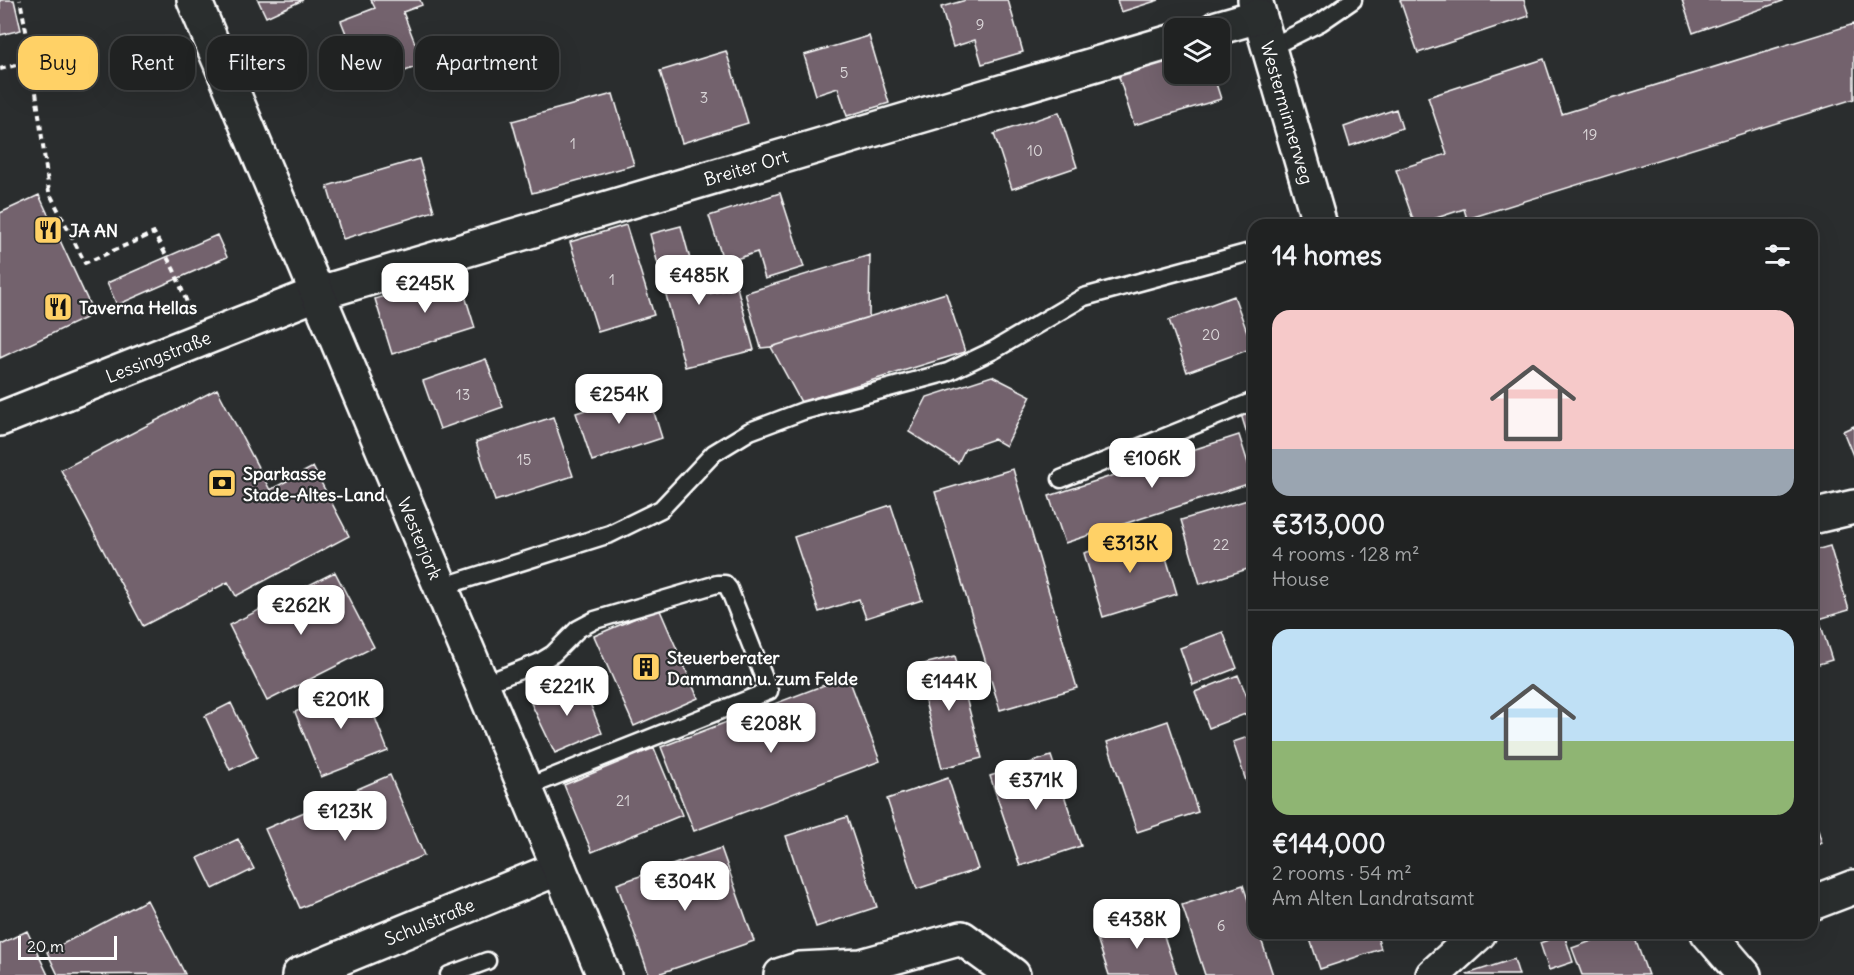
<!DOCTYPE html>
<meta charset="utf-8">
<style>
body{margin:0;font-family:Delius,sans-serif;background:#282a2a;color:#f1f3f6;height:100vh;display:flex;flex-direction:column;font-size:22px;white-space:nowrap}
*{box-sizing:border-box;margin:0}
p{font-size:20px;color:#a2a4a5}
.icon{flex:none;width:33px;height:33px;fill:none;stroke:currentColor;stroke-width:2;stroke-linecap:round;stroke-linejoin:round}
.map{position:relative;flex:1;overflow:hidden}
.drawer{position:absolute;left:1248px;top:219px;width:570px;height:720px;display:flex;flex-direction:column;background:#202222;border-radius:18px;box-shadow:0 6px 24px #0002,0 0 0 2px #3d3f40}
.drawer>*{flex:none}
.guide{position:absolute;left:18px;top:36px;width:570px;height:54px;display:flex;gap:12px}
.controls{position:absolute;left:1164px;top:18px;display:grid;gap:12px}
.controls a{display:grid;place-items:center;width:66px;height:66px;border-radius:12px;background:#202222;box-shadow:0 6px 24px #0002,0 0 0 2px #3d3f40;font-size:30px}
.scale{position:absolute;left:18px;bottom:15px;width:99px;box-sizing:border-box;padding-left:6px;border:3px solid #fff;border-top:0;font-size:16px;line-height:21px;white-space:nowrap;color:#fff;-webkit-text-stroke:4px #2a2d2e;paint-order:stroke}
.price{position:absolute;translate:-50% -51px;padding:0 14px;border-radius:12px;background:#fff;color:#222;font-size:20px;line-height:39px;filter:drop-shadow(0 2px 3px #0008)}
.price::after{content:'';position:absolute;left:50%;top:36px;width:18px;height:14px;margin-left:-9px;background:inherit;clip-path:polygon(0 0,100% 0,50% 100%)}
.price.on{background:#ffd166;color:#111}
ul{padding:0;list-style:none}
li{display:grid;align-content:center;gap:12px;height:318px;padding:0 24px}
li+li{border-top:2px solid #3d3f40}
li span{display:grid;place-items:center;height:186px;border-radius:18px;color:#555}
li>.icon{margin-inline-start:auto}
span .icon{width:108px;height:108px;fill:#fffc;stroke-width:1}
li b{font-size:26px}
h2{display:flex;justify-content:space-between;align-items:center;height:72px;padding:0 24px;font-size:26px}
.chip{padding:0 21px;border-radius:18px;background:#202222;box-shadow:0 6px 24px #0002,0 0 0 2px #3d3f40;font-size:21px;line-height:54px}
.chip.on{background:#ffd166;color:#111}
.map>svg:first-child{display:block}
.building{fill:#73626d;stroke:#fff;stroke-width:1.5}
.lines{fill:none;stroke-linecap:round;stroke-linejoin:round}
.service-casing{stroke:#fff;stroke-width:21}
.minor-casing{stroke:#fff;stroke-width:38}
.secondary-casing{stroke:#fff;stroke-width:38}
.path{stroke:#fff;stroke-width:4;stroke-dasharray:6 4.5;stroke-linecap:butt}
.service{stroke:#2a2d2e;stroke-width:16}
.minor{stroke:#2a2d2e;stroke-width:33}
.secondary{stroke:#2a2d2e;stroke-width:33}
.labels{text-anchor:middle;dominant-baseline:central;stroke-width:4.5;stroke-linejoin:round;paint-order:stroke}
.number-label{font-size:15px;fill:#dcd8da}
.street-label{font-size:18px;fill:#fff;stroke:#2a2d2e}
.poi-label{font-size:18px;font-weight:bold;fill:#fff;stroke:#2a2d2e;text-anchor:start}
</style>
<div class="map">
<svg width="1854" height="975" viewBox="0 0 1854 975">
<rect width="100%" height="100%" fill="#2a2d2e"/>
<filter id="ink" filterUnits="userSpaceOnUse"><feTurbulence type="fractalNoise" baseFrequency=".0167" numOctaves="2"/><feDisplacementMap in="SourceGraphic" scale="12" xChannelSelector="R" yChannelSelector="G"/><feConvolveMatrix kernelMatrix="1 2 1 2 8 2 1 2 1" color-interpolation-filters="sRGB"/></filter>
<g filter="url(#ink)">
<path class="building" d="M0,0H14L21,30L0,35Z
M258,0H303L266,17Z
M371,0H420L422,5L403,12L423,64L367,86L341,21L375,8Z
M966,0H1008L1023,52L982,64L975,40L953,47L941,7Z
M1117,0H1159L1121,12Z
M1400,0H1524L1529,16L1418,53Z
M1682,0H1782L1783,1L1693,33Z
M1854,24V99L1467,219L1464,209L1415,225L1396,170L1447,154L1428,97L1544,59L1562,114Z
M869,36L889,103L847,116L838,88L816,95L804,55Z
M726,51L748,123L682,143L660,71Z
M1174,57V74H1213L1221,99L1134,125L1118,74Z
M613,94L634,165L532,193L512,121Z
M1396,109L1402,128L1350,146L1344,127Z
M1059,112L1077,167L1012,189L994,134Z
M419,159L434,211L343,239L327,186Z
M780,193L804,267L765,279L757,252L724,263L709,216Z
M39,195L94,314L0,358V213Z
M626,225L654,315L598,332L570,242Z
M681,226L700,296L737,287L754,350L685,367L650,234Z
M217,235L227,257L117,305L107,283Z
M870,255L869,317L771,347L761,348L745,293Z
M458,273L475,328L392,354L375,299Z
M946,293L965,352L801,402L771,347Z
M1234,296L1253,348L1187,372L1169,320Z
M486,359L503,407L440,429L423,381Z
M992,376L1031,396L1006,446L994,439L965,449L958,463L909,432L927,397Z
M217,389L270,490L313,467L349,536L236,596L228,582L143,626L61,470Z
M647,390L662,438L592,461L576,413Z
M1254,407V435L1248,437L1240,411Z
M553,417L573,476L495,501L476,442Z
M1854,426V458L1843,431Z
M1239,435L1254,482L1065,543L1049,496Z
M1013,469L1077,688L1000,710L935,492Z
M1254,498V567L1200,584L1181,520Z
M891,505L922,600L866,618L859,599L819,612L794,537Z
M1158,531L1177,594L1103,617L1084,553Z
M1830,546L1849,610L1819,619L1832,660L1812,666V551Z
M335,572L374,647L267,701L229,625Z
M659,608L698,698L634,726L594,636Z
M1223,632L1237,668L1193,685L1180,648Z
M955,656L982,758L942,768L916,666Z
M1238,675L1253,711L1209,728L1195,692Z
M848,676L880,761L694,831L661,747Z
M581,681L602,733L555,753L531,703Z
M362,684L388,751L321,777L295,712L322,701L320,697L337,690L338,693Z
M231,703L257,757L230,770L205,716Z
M1168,721L1198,812L1137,832L1107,742Z
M1254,735V778L1246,781L1233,742Z
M654,748L682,815L592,852L564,785Z
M1051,756L1081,846L1020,866L990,776Z
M390,775L424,855L300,908L265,829Z
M948,778L978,869L917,889L887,799Z
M1812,811L1822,843L1812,847Z
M847,817L877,907L816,927L786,836Z
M238,839L254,869L213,889L198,858Z
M721,848L754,941L655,975H649L617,884Z
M1243,885L1254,918V933H1259L1273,975H1205L1182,905Z
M147,900L185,974L58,975L47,952Z
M1157,915L1177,975H1109L1096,935Z
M27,931L48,975H0V944Z
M1308,933H1376L1381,949L1320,969Z
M1614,933H1633L1648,975H1582L1572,948Z
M1564,934L1573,962L1549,970L1540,943Z
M1514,959L1519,975H1468L1467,974Z"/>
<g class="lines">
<g class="service-casing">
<path id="service" d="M1269,48L1321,22L1353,0
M1061,479L1254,401
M441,587L610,534L661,509L714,453L750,431L803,411L948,372L994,350L1084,297L1254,251
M482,685L538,663L553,654L578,629L595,620L717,584H725L729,589L769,691L525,788
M449,975L487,961"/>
</g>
<g class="minor-casing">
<g id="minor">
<path id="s1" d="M1255,0L1320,225"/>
<path d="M1217,28L1259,16"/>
<path id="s2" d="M0,419L316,294L1174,41"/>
<path d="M1812,517L1854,507"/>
<path d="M1812,903L1854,887"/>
<path d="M1708,933L1744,975"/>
<path id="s3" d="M299,975L559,868"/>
<path d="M781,975L800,969L861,966L962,938L1013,975"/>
<path d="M1433,975L1479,933"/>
</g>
</g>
<g class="secondary-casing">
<g id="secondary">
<path id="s4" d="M194,0L604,975"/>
</g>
</g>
<path class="path" d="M32,61L49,192L85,263L154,233L174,270L190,310
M0,69L32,61L20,0"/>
<use href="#service" class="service"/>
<use href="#minor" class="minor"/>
<use href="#secondary" class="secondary"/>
</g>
</g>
<defs>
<g id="restaurant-square" transform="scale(1.5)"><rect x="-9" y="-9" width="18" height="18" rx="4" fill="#ffd166" stroke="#2a2d2e"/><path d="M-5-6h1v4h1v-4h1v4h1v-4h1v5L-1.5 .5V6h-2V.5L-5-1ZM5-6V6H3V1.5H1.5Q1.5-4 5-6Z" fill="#111"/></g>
<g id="bank-square" transform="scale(1.5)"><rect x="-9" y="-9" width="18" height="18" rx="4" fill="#ffd166" stroke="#2a2d2e"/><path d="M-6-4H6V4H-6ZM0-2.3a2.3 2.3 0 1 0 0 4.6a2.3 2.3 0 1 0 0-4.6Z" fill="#111"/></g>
<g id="building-square" transform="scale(1.5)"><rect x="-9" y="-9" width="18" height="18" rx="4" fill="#ffd166" stroke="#2a2d2e"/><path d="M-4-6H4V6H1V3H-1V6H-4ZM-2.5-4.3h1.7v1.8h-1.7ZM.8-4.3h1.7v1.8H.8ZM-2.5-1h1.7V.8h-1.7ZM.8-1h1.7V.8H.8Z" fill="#111"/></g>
</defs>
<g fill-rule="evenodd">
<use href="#restaurant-square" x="48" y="230"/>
<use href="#restaurant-square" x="58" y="307"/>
<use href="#bank-square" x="222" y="483"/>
<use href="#building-square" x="646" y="667"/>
</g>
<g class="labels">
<g class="number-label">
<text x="980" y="24">9</text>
<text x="844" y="72">5</text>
<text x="704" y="97">3</text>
<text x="1590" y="134">19</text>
<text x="573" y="143">1</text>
<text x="1035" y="150">10</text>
<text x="612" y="279">1</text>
<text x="1211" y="334">20</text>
<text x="463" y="394">13</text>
<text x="524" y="459">15</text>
<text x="1221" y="544">22</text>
<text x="623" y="800">21</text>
<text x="1221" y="925">6</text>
</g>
<g class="street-label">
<text stroke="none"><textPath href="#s1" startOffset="117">Westerminnerweg</textPath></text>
<text stroke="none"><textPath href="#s2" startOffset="788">Breiter Ort</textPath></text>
<text stroke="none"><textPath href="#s2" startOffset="170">Lessingstraße</textPath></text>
<text stroke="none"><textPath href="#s4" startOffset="584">Westerjork</textPath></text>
<text stroke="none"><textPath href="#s3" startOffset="141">Schulstraße</textPath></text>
</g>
<g class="poi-label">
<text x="69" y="230">JA AN</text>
<text x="79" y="307">Taverna Hellas</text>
<text x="243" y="473">Sparkasse<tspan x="243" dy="21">Stade-Altes-Land</tspan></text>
<text x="667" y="657">Steuerberater<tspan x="667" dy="21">Dammann u. zum Felde</tspan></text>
</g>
</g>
</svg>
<div class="controls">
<a><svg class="icon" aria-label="layers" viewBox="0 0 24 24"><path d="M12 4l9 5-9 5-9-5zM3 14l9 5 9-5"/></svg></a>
</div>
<div class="scale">20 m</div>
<b class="price" style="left:699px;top:306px">€485K</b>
<b class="price" style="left:425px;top:314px">€245K</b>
<b class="price" style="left:619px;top:425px">€254K</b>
<b class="price" style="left:1152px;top:489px">€106K</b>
<b class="price on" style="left:1130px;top:574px">€313K</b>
<b class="price" style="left:301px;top:636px">€262K</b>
<b class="price" style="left:949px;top:712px">€144K</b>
<b class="price" style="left:567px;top:717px">€221K</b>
<b class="price" style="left:341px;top:730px">€201K</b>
<b class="price" style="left:771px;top:754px">€208K</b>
<b class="price" style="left:1036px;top:811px">€371K</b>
<b class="price" style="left:345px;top:842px">€123K</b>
<b class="price" style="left:685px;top:912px">€304K</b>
<b class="price" style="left:1137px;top:950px">€438K</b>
<div class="guide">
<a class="chip on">Buy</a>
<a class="chip">Rent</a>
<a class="chip">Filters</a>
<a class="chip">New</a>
<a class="chip">Apartment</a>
</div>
<section class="drawer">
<h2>14 homes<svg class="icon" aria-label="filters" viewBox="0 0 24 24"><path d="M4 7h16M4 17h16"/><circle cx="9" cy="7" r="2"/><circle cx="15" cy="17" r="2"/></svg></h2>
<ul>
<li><span style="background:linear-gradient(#f6c9c9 75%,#9aa5b1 0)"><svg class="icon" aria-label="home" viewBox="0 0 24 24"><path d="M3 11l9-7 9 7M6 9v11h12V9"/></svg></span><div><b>€313,000</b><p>4 rooms · 128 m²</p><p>House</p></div></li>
<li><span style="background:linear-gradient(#bfe0f5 60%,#8fb573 0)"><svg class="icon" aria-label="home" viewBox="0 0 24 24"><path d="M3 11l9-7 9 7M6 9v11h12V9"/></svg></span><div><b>€144,000</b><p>2 rooms · 54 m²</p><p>Am Alten Landratsamt</p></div></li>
</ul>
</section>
</div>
